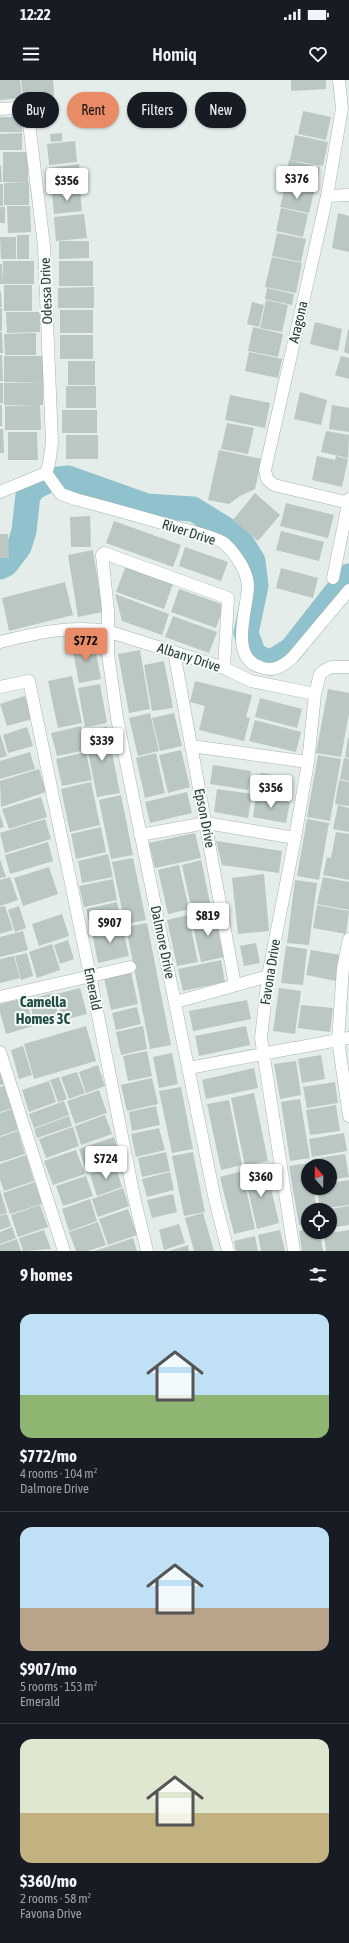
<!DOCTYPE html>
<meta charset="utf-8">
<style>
body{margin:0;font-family:"Asap Condensed",sans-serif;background:#242831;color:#f1f3f6;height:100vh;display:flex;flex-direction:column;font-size:15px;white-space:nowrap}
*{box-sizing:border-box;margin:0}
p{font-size:13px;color:#9ea1a6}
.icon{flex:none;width:22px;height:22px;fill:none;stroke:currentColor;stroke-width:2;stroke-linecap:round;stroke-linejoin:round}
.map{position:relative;height:1171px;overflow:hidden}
.side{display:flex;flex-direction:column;background:#171b24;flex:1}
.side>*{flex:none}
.guide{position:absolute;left:12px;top:12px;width:325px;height:36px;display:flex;gap:8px}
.needle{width:26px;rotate:340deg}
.tools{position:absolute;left:301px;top:1079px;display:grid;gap:8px}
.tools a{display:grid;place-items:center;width:36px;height:36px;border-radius:50%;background:#171b24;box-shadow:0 1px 3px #0004;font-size:20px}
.price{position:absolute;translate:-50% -34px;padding:0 9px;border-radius:4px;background:#fff;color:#222;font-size:13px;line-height:26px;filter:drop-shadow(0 1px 2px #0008)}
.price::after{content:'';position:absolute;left:50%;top:24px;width:12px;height:9px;margin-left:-6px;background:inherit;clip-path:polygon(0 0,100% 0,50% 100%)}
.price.on{background:#e98b66;color:#111}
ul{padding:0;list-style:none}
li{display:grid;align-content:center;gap:8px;height:212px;padding:0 20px}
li+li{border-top:1px solid #363941}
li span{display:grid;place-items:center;height:124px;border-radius:12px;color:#555}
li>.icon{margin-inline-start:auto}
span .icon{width:72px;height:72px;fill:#fffc;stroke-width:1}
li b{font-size:17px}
h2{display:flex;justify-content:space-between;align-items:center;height:48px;padding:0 20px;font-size:17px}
.chip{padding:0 14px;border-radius:18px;background:#171b24;box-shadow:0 1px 3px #0004;font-size:14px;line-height:36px}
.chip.on{background:#e98b66;color:#111}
.status{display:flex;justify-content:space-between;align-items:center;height:28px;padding:0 20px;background:#171b24;direction:ltr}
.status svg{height:11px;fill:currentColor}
header{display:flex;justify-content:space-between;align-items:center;height:52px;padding:0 20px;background:#171b24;font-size:18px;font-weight:600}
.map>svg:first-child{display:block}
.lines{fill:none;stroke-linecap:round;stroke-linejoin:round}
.river{stroke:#90c2ce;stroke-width:25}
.building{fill:#bac7c2}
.street-casing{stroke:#a7b5b0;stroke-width:13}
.street{stroke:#fff;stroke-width:12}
.labels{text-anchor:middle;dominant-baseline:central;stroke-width:4;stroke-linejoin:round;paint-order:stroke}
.street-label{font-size:14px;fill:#253d38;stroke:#f5f9f7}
.neighbourhood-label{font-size:15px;font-weight:bold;fill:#214e45;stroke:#f5f9f7}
</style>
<div class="status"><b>12:22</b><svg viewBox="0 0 49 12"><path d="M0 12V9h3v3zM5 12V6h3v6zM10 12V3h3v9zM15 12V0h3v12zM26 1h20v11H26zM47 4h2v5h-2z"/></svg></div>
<header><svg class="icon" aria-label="menu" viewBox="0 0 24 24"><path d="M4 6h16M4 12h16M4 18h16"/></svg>Homiq<svg class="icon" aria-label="heart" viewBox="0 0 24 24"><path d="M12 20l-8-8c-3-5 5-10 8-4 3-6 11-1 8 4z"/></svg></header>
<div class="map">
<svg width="349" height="1171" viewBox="0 0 349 1171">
<rect width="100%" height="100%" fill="#e4ede9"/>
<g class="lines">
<path class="river" d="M0,487L6,484L19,467L24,451L28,415L35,407L49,400L68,398L147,426L193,429L238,457L253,481L256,506L246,553L254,575L270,583L291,570L349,496"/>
</g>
<path class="building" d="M0,0H20L22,18L0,20Z
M21,0H53L54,16L23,19Z
M291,0H326V9L291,11Z
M303,31L331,37L326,60L298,54Z
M0,37H22V52H0Z
M22,53V70H0V54Z
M62,53V61L51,62L50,54Z
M295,55L328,62L323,86L290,80Z
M75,61L77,82L49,85L47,64Z
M3,72H28V102H3Z
M289,80L320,87L315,111L284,105Z
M79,84L81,108L51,111L49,88Z
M0,85H1L2,102H0Z
M29,102V125H4V103Z
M0,104H3V126H0Z
M285,106L314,112L309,133L280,127Z
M80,110L82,131L54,134L52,113Z
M7,126H30L31,152L8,153Z
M0,127H5V143H0Z
M281,128L308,134L303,157L276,151Z
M338,133L349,136V172L332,168Z
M84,134L87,158L56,161L54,137Z
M277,153L306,159L301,182L272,176Z
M17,155H29V179H17Z
M0,157H16V179H1Z
M59,161H89V178L59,179Z
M272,177L302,183L296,213L265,207Z
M3,181H34V204H3Z
M59,181H93V206H59Z
M0,184H2L3,204H0Z
M4,205H32V231H4Z
M94,207V228H58V208Z
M267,208L294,214L292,225L265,219Z
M0,212H1L2,227H0Z
M266,220L288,225L282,252L260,248Z
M252,222L264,225L259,247L247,244Z
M0,228H2V251H0Z
M60,230H93V253H60Z
M6,232H40V252L7,253Z
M315,242L342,249L338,271L310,264Z
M253,247L283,254L278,277L248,271Z
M348,250H349V274L344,272Z
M0,252H2L3,273H0Z
M36,253V275H5L4,254Z
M60,255H93V279H60Z
M249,272L282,279L278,298L245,291Z
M0,275H2L3,301H0Z
M4,276H43V302H4Z
M341,276L349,278V299L335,295Z
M68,281H95V305H68Z
M43,302V325H4V303Z
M0,303H3V323H0Z
M66,306H96V328H66Z
M300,312L327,320L321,345L294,339Z
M230,315L270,323L265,348L225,340Z
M0,325H2V346H0Z
M40,325L41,350H5V326Z
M332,325L349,328V352L329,349Z
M62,330H97V353H62Z
M227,343L254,348L248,374L221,369Z
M0,349H3L4,373H0Z
M326,351L349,355L348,378L321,372Z
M8,352H37L38,380H8Z
M66,355H98V379H66Z
M219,370L262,379L255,409L240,416L229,424L208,420Z
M317,376L335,380L336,376L348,379L342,407L312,400Z
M255,413L280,435L258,461L233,440Z
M286,423L334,435L328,458L280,446Z
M90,436L91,467H71L70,437Z
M114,441L181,465L173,487L106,463Z
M281,451L324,462L319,481L276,470Z
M0,454H8L9,478H0Z
M185,467L228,482L221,501L179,486Z
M93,470L103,532L78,537L68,475Z
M126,485L174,501L164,529L116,512Z
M281,488L318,498L313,518L276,508Z
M65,502L73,535L9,551L2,518Z
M179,509L224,525L216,548L171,532Z
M115,514L169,534L162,555L122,541Z
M173,536L217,552L209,573L165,557Z
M94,562L101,599L79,603L72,566Z
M140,570L150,629L129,633L118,574Z
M164,581L173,628L152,631L144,585Z
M72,596L82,643L58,648L48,601Z
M195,601L252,615L246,637L250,638L244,661L199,650L205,626L190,622Z
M100,604L107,643L85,647L78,608Z
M328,609L349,613V634L341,677L316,673Z
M25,616L32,639L7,646L0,624Z
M260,618L302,629L297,648L255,637Z
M150,633L159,671L138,676L129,638Z
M174,633L182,666L160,671L152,638Z
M255,640L301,652L296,672L249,661Z
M81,646L86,670L57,676L51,653Z
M27,647L33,666L8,673L3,655Z
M107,647L120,713L97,717L84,651Z
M0,654L7,676L0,678Z
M348,658H349V678L345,677Z
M181,670L190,707L168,713L159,675Z
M30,672L35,689L0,699V681Z
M86,672L92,700L62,706L56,679Z
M156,673L165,713L145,718L136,678Z
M318,675L341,679L330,741L307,737Z
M344,678L349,679V701L340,699Z
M213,685L251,691L248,710L210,704Z
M39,689L46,712L1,727L0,701Z
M261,693L291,698L288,719L257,714Z
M339,700L349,702V726L335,724Z
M91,702L100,745L70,752L61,709Z
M217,709L252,714L248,738L214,732Z
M187,712L192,733L150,743L145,722Z
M121,715L133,775L111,779L99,720Z
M256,716L290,722L286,743L253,737Z
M41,717L47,737L9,749L2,729Z
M338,725L349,728V752L333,749Z
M0,734L4,747L0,748Z
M45,739L51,759L5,773L0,753Z
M307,739L329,743L319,800L297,796Z
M101,747L106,772L76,779L71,754Z
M336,752L349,754V800L323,795L327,777L331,778Z
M195,753L201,778L155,788L149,763Z
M216,761L282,771L279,793L222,785Z
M48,762L53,781L10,794L5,775Z
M108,774L113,797L82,803L78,781Z
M133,778L146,840L125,844L112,782Z
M0,779L6,797L0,798Z
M201,780L211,827L192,831L182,785Z
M179,785L189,829L168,834L158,790Z
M49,787L58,814L23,826L14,798Z
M264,794L269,851L238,854L232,798Z
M10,797L18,820L0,826V800Z
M323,797L349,802V830L317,824Z
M113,799L117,820L84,827L79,806Z
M295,800L317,803L309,865L287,863Z
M117,822L122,843L91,850L86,829Z
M317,825L349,831L346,854L313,848Z
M5,826L13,850L0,854V827Z
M19,826L26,848L15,852L8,830Z
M214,832L224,877L201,882L191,837Z
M62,834L69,856L39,866L32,844Z
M188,835L198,882L177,886L167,840Z
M147,843L171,965L150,969L126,847Z
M122,845L129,876L98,883L92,852Z
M23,851L28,870L0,877V857Z
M68,860L74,879L60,884L54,865Z
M256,863L260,883L244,886L240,866Z
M52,864L60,890L37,898L29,872Z
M286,866L307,869L303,905L281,903Z
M311,870L341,875L336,901L306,895Z
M27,873L33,896L21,900L15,876Z
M14,876L20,898L0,903V879Z
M221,880L225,902L183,911L178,889Z
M131,892L138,924L111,930L104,898Z
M80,908L87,934L63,940L56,914Z
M279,908L301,911L295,954L273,951Z
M53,913L59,939L35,945L29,919Z
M26,918L33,946L6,954L0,932V924Z
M247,920L251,939L193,951L189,931Z
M301,925L333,928L330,952L298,948Z
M137,927L141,944L116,950L112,933Z
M86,946L96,981L34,999L24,964Z
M143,946L147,969L121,975L116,952Z
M246,946L250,965L199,976L195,956Z
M23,966L32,995L19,999L11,970Z
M147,971L152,996L128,1001L123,976Z
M172,973L178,1004L159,1008L153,977Z
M321,975L325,999L302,1003L298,979Z
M296,981L301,1015L280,1019L274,984Z
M98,985L105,1006L86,1013L79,992Z
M254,988L258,1008L206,1019L202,1000Z
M0,989L5,1004L0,1005Z
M77,992L85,1013L69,1019L61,997Z
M59,997L67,1019L58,1022L50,1000Z
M152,998L158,1024L127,1031L121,1005Z
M49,1001L56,1022L29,1032L22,1010Z
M335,1002L338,1023L307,1028L303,1007Z
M6,1005L13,1028L0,1032V1007Z
M181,1007L193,1069L172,1073L159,1011Z
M99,1010L107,1033L75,1044L67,1021Z
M254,1013L268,1081L245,1086L231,1018Z
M300,1019L310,1078L290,1081L281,1022Z
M229,1020L242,1085L221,1090L207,1024Z
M64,1021L69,1035L34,1048L29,1034Z
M336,1025L340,1051L310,1055L306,1030Z
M156,1026L160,1045L132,1051L129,1032Z
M12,1029L18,1050L0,1056V1033Z
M105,1035L112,1054L81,1065L75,1046Z
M69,1036L72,1046L37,1058L34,1049Z
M73,1047L79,1066L46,1078L39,1059Z
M159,1048L165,1070L136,1077L131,1054Z
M18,1051L25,1074L0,1082V1057Z
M344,1053L347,1071L312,1077L309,1059Z
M114,1057L122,1081L87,1093L79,1069Z
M76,1070L85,1094L53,1105L44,1081Z
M166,1072L170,1091L142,1097L138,1078Z
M193,1072L205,1132L184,1136L172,1076Z
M345,1074L349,1097L330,1100V1086H314L312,1079Z
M26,1075L34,1101L4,1111L0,1100V1084Z
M309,1083L308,1108H313L317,1130H308V1143L299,1145L289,1086Z
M115,1085L122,1107L97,1116L90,1094Z
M266,1087L279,1143L257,1149L244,1092Z
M242,1091L255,1149L234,1154L220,1097Z
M170,1092L174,1110L147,1117L142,1099Z
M86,1096L93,1116L63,1126L56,1106Z
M349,1100V1125L320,1129L317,1108H330V1103Z
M35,1102L42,1124L10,1134L3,1113Z
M123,1108L129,1126L98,1137L92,1119Z
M0,1110L7,1133L0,1135Z
M173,1114L177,1132L152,1138L147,1120Z
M90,1119L97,1141L69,1151L62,1129Z
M40,1125L48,1147L18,1157L11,1135Z
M349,1126V1145L330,1148V1129Z
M128,1129L137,1155L108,1165L99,1139Z
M203,1133L214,1171H194L185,1138Z
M7,1134L11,1146L0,1150V1136Z
M98,1142L106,1165L88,1171H76L69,1152Z
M179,1144L185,1163L164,1170L159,1150Z
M12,1147L16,1158L0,1164V1152Z
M308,1149V1152H320L323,1171H302L299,1151Z
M44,1150L51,1169L23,1171L19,1158Z
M280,1150L285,1171H261L258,1155Z
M349,1150V1171H326L324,1154Z
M255,1156L258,1171H236L234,1161Z
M133,1158L137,1171H94L107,1167Z
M17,1159L21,1171H0V1165Z
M188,1165L189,1171H169Z"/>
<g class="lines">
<g class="street-casing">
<path id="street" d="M339,0L342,28L327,116L265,390L267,399L274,405L349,423
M0,29L16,28L22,31L29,43L44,166L52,363L49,384L46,393
M327,116L349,115
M46,393L61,414L75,419C109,428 142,437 175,447C190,451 210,455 224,463C227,466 232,470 234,474C241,483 248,496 248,507C247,530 229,577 260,587C273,592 282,587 292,578L349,510
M0,412L46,393
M333,498L349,419
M0,562C36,553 70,545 107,551L224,588L251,601L315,614
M174,572L235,905
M224,588L228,518L104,473L102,475L108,530V574L117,638L215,1120L228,1171
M0,607L29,601L90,895L134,1117L147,1171
M191,666L308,682
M140,755L206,743L295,758
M349,859L343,888L338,960L349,1036
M0,917L130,887
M176,922L268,896
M296,968L349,958
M0,972L64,1171
M189,988L294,968
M294,1171L261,958L268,896L295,758L308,682L315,614L320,594L325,590L331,587H349"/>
</g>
<use href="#street" class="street"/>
</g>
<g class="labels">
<g class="street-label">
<text transform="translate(46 211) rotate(-92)">Odessa Drive</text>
<text transform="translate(298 242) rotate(-77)">Aragona</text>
<text transform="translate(189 452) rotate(18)">River Drive</text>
<text transform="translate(189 577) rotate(18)">Albany Drive</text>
<text transform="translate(205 738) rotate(79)">Epson Drive</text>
<text transform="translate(163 862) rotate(78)">Dalmore Drive</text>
<text transform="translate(270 892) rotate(-81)">Favona Drive</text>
<text transform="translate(93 909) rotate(79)">Emerald</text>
</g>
<g class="neighbourhood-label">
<text x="43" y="921">Camella<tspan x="43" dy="17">Homes 3C</tspan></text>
</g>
</g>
</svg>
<div class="tools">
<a><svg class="needle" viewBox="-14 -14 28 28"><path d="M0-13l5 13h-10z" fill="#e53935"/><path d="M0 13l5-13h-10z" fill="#9ea1a6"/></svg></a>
<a><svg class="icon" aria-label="locate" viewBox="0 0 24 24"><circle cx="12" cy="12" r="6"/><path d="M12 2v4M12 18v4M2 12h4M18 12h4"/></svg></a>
</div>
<b class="price" style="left:297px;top:120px">$376</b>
<b class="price" style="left:67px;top:122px">$356</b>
<b class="price on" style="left:86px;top:582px">$772</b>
<b class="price" style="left:102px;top:682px">$339</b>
<b class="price" style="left:271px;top:729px">$356</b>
<b class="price" style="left:208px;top:857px">$819</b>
<b class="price" style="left:110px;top:864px">$907</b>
<b class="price" style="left:106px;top:1100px">$724</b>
<b class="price" style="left:261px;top:1118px">$360</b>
<div class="guide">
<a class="chip">Buy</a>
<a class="chip on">Rent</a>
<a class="chip">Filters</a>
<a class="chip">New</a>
</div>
</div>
<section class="side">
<h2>9 homes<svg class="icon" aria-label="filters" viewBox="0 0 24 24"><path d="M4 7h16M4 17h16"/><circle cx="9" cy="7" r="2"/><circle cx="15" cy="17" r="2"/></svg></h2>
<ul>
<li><span style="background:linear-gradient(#bfe0f5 65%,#8fb573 0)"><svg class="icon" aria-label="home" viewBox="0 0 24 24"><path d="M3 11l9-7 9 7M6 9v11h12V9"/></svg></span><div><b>$772/mo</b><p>4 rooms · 104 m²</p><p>Dalmore Drive</p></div></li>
<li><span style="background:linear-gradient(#bfe0f5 65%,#b9a48a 0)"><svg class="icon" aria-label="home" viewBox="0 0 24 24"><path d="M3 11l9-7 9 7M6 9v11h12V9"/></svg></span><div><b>$907/mo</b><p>5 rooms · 153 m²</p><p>Emerald</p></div></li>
<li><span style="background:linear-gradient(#dfe7d0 60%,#c2b280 0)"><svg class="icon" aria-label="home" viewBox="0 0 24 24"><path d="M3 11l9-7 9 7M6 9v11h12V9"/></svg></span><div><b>$360/mo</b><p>2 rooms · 58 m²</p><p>Favona Drive</p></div></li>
</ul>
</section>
